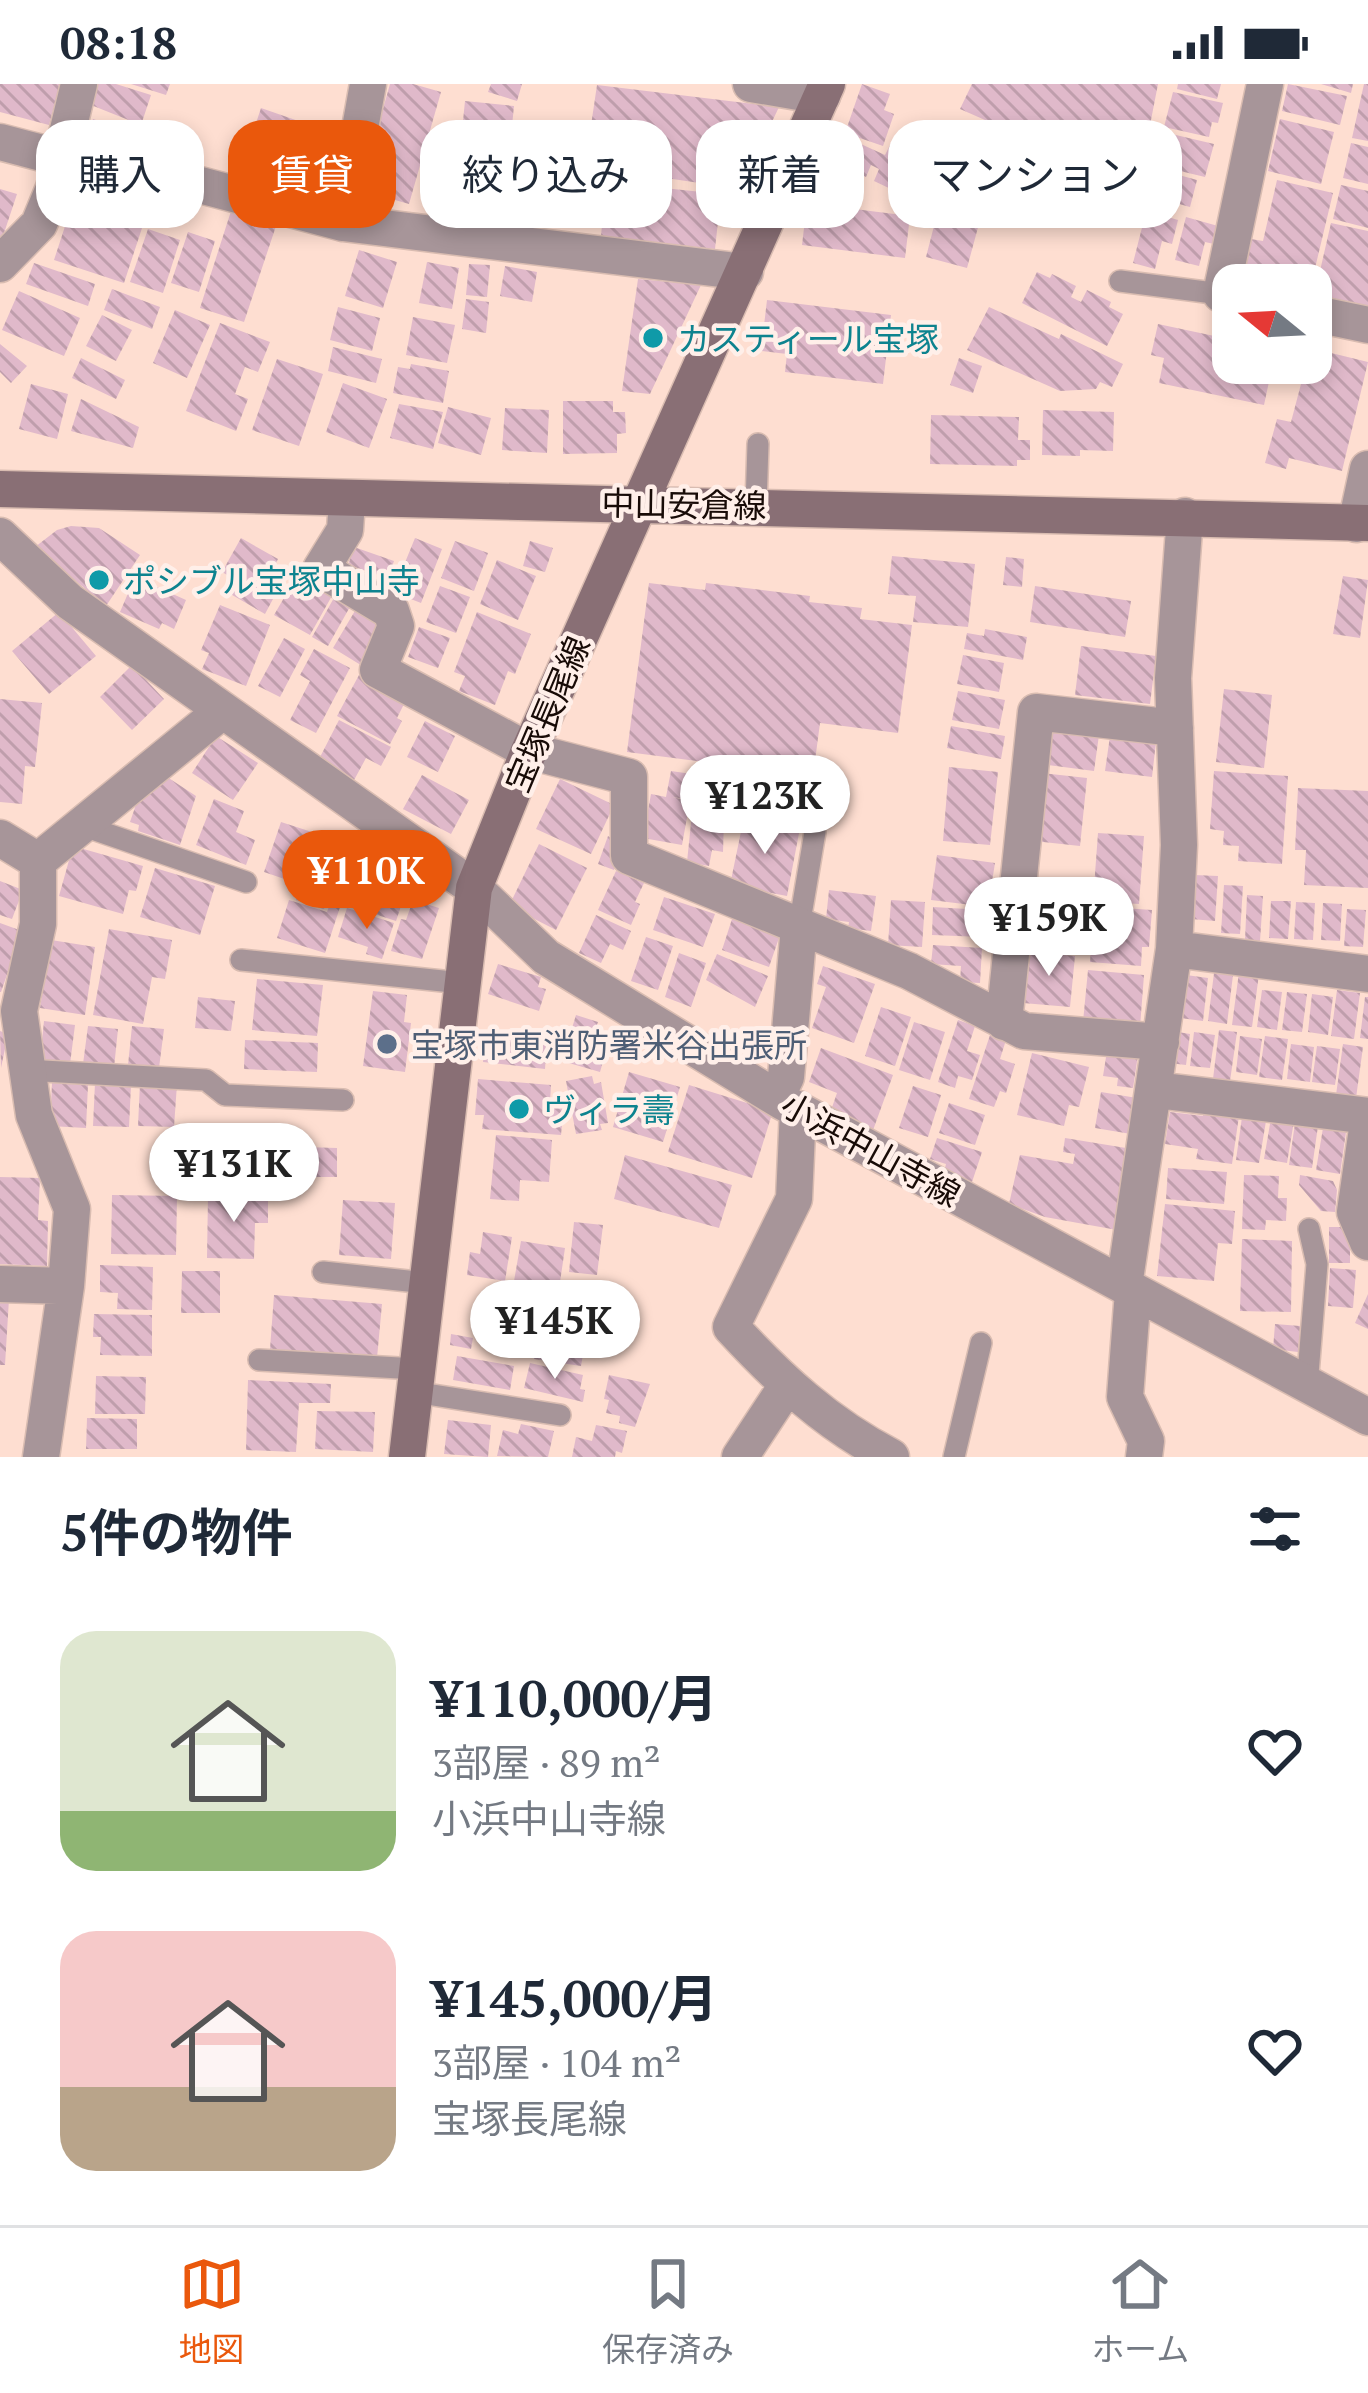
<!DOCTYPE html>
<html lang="ja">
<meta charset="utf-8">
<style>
body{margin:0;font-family:"PT Serif","Noto Sans JP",serif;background:#f2f2f3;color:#1f2937;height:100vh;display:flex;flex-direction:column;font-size:45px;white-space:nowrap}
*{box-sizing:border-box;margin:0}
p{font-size:39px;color:#747a83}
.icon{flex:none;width:66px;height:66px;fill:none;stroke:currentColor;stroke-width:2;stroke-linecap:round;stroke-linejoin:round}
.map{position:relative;height:1373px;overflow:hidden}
.panel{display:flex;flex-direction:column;background:#fff;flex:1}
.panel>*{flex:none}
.hud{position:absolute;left:36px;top:36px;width:1296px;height:108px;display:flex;gap:24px}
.needle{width:78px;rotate:288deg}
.fabs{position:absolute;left:1212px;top:180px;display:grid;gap:24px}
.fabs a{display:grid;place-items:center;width:120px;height:120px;border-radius:24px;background:#fff;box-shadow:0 6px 18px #0003;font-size:60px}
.price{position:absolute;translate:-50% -102px;padding:0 27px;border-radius:42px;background:#fff;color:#222;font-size:39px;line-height:78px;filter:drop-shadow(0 3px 6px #0008)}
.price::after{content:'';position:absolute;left:50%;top:72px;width:36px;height:27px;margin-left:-18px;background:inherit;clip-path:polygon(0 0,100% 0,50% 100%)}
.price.selected{background:#ea580c;color:#fff}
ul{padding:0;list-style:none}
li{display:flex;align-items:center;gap:36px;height:300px;padding:0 60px}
li span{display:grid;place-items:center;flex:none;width:336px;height:240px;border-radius:36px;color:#555}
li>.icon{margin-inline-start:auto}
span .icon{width:144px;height:144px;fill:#fffc;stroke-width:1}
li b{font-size:51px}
h2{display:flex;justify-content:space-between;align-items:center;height:144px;padding:0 60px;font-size:51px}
.chip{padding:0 42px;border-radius:36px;background:#fff;box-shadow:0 6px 18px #0003;font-size:42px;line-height:108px}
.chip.selected{background:#ea580c;color:#fff}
.status{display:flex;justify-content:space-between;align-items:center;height:84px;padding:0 60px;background:#fff;direction:ltr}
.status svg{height:33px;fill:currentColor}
.tab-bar{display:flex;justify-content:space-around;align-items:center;height:168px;border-top:3px solid #e0e1e3;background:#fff;font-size:33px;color:#747a83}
.tab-bar a{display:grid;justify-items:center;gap:6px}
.tab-bar .selected{color:#ea580c}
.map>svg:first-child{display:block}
.building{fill:url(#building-back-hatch)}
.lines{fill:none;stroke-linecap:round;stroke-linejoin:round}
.lane-casing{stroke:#d9bcb1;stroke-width:24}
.street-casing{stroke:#d9bcb1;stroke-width:39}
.secondary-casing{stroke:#d9bcb1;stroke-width:39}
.lane{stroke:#a79599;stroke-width:21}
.street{stroke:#a79599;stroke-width:36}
.secondary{stroke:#896f75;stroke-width:36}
.culture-dot{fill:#0f9aa8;stroke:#ffefe9;stroke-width:4.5}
.service-dot{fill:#5c6f8a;stroke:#ffefe9;stroke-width:4.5}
.labels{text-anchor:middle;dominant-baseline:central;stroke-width:9;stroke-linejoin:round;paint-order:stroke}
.culture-label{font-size:33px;fill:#0d838f;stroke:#ffefe9;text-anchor:start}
.street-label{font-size:33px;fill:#180b07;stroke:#ffefe9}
.service-label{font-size:33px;fill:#4e5e75;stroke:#ffefe9;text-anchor:start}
</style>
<div class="status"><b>08:18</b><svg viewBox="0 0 49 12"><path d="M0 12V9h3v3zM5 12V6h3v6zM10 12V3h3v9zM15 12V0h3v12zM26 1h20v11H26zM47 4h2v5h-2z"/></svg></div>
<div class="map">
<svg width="1368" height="1373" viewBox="0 0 1368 1373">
<defs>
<pattern id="building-back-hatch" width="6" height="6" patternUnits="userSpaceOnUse" patternTransform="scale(3)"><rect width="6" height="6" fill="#e0b9ca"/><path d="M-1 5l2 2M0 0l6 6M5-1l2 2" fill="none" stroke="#bf9eac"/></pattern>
</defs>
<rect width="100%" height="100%" fill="#feded1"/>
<path class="building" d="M0,0H60L49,41L0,28Z
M98,0H116L151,11L141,41L91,21Z
M131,0H170L166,11Z
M390,0H413L441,8L409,120L360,106Z
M491,0H522L517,17L488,8Z
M862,0L890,10L884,26L894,30L883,62L845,49Z
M972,0H1158L1138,103L960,25Z
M1178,0H1221L1217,15L1177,5Z
M1288,0L1347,12L1340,41L1282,27Z
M1321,0H1353L1351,9Z
M1364,0H1368V57L1352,54Z
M597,1L779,23L740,105L585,82Z
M1173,8L1223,19L1218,39L1212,38L1209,53L1164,43Z
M465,17L514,22L502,141L453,136Z
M261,24L307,40L306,44L322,49L312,81L295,75L287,100L241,85Z
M93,35L125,46L109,93L72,81L82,50L88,52Z
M1280,35L1334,48L1321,100L1268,87Z
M138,44L183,59L175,82L162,78L160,84L149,80L147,86L126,79Z
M1163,48L1214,60L1205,93L1155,81Z
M841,51L885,71L892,57L926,72L931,80L920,106L913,107L896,99L893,106L874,97L879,85L871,81L866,93L857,89L851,99L820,98Z
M1351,59L1368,63V100L1343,94Z
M1157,85L1197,96L1190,123L1150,112Z
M1277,96L1333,109L1311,201H1267L1241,195L1251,155L1263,157Z
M606,98L721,110L715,165L601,152Z
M1341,101L1368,107V144L1333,135Z
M0,105L17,110L1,158H0Z
M942,114L983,125L967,184L926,173L934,142L920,139L926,117L940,121Z
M807,119L910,132L905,174L802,161Z
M1148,120L1171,125L1168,133L1178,136L1172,160L1162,157L1155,185L1133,179Z
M72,121L142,144L124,199L54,176Z
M232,124L277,139L244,238L200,224Z
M1186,133L1218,142L1214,160L1205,158L1199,182L1175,176Z
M1331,139L1368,147V225L1314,213Z
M148,145L180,156L163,209L130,198Z
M188,148L215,157L199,208L171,199Z
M359,166L397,178L383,224L345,212Z
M427,178L459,184L452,225L419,219Z
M34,179L95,200L88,222L26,200Z
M469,180L490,181L487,213L466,211Z
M505,182L537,188L532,218L500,212Z
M1037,188L1050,194L1052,190L1076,202L1071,213L1081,218L1087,206L1111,218L1109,223L1123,230L1107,262L1022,219Z
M638,195L701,201L650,310L622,307Z
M112,205L160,223L152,245L104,226Z
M19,207L80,234L64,272L2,246Z
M466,215L489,218L486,249L462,245Z
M767,216L891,231L883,300L785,288L787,270L761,267Z
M338,223L380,234L372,267L330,256Z
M989,223L1059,255L1061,250L1123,280L1112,303L1100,298L1096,305L1060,307L967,266Z
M175,226L210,241L187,294L153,279Z
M102,231L132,246L116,277L86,262Z
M413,233L455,241L447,279L406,271Z
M220,239L270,258L258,288L245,283L235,310L248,315L236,347L186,327Z
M1158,240L1233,256V279H1273L1264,321L1159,299L1164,274L1151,271Z
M1311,257L1320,260L1319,266L1368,278L1342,387L1289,374L1286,385L1265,379L1277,335L1291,338L1301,300L1286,296L1290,279H1311Z
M0,260L27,282L11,299L0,288Z
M333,263L382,275L376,299L328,287Z
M81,274L125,296L116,315L72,294Z
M959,274L982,282L973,309L950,301Z
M277,275L323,290L299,362L252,346Z
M411,280L449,287L443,319L393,309L398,283L410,285Z
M343,299L387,315L369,364L326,348Z
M31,300L68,310L57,355L19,345Z
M81,315L139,343L133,364L71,347Z
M563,317H613V328H625L626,349L617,350V369L563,370Z
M399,320L443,328L433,365L390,354Z
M448,323L491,334L481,371L438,359Z
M505,324L549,326L547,369L502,366Z
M1043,326L1114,328L1113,367L1080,366V372L1042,371Z
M931,331L1019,333L1018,356H1030V376H1017V382L930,380Z
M71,442L99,444L140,471L106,522L35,463L57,446Z
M241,454L278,475L270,491L282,498L265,530L227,508L234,495L222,488Z
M415,454L442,465L421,519L393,508Z
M455,457L488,469L474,507L441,494Z
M530,457L553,464L545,488L523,482Z
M354,463L394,477L388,494L348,481Z
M892,472L975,480L968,543L913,538L916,512L888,510Z
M1006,473L1024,475L1022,503L1003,501Z
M497,476L536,492L518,536L480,520Z
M299,488L333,510L310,551L274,531Z
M1343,492L1368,496L1360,554L1333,550Z
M135,493L186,516L174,545L162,539L159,545L120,528Z
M649,499L705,506L706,499L810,512L809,518L862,524L860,535L912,541L898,649L820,639L813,692L627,668Z
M440,502L470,513L456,549L426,538Z
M1035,502L1131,517L1125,553L1030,538Z
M335,512L351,521L328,562L312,553Z
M359,520L381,538L364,583L333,564Z
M220,521L270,541L246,602L202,585L209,569L201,566Z
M59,528L96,572L49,610L12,567Z
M477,528L531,550L515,590L508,587L495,621L459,607L465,592L454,588Z
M419,543L450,554L438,584L408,573Z
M985,545L1027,553L1023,576L964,565L967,549L984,552Z
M284,554L305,565L280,613L258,602Z
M1081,562L1156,572L1150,620L1075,611Z
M314,565L350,584L316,649L290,636L310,597L300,591Z
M963,571L1004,579L999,608L957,600Z
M132,581L164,615L132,646L100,613Z
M359,591L406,616L397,634L402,637L390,660L337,632Z
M1224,605L1272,611L1264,684L1216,678Z
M958,607L1005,616L999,645L952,636Z
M0,615L42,619L35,683L25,682L22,720L0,718Z
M339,636L391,663L381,682L366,674L353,698L317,679Z
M425,637L455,652L438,688L407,673Z
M951,642L1005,652L1001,675L947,664Z
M1053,644L1099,651L1094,687L1048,681Z
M216,652L258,679L233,716L192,689Z
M1110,652L1156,658L1152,693L1105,687Z
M949,683L998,688L990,761L943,757Z
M671,687L733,696L727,730L692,724V716L672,713L690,717L682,761L643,754L651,710L666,713Z
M1214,687L1288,692L1282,780L1238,777L1239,762L1223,761L1224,747L1210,745Z
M746,688L805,696L801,727L742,719Z
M1042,689L1087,694L1080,762L1034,757Z
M164,691L196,712L180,761L138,747L139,741L130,738L141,706L151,709L154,699Z
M422,691L469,716L451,750L403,725Z
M560,695L614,721L591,770L536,745Z
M1298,704L1368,707V804L1304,801L1306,766H1295Z
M214,715L244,727L236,748L255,756L246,781L196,761Z
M692,729L724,735L723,768L712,766L709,782L687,778Z
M744,733L800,744L787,812L730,801Z
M281,738L315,749L299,800L264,788Z
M1098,749L1144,752L1139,820L1093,817Z
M608,752L622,761L614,786L598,780Z
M539,760L587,784L556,846L509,822Z
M73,762L143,782L136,807L129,806L123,830L59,812Z
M314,763L341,772L324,825L296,816Z
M937,771L995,779L988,823L931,816Z
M373,780L411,792L396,837L359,825Z
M155,784L215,802L200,851L140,833Z
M616,787L644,799L635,818L640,820L631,841L598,826Z
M1194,791L1218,792L1215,837L1191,835Z
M0,797L23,806L12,835L0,831Z
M1224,801L1243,802L1240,850L1221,849Z
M829,806L876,812L871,847L848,844L849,838L826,835Z
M1247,811L1263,812L1260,857L1245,856Z
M664,813L715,830L703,863L653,846Z
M332,814L342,817L325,869L277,854L289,816L327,828Z
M413,816L439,824L422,875L391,867L401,835L406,836Z
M891,816L925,818L922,863L888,861Z
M1271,817H1291L1288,855L1269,854Z
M1296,818L1315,819L1313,856L1294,855Z
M1323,819L1342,820L1340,857L1321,856Z
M1094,822L1152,826L1149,863H1142L1141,882L1090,878Z
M933,823L984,826L983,853L932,851Z
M1033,823L1078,829L1074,864L1029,859Z
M347,824L394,839L382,875L366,870L368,863L338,853Z
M1347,825L1366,826L1363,863L1344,862Z
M596,831L631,847L623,866L610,860L601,879L579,869Z
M732,835L780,851L769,883L722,866Z
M0,839L22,847L1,908H0Z
M109,845L172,856L165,895L152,893L143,940L93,931Z
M646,853L673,862L658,906L631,897Z
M51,856L95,863L85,931L40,924Z
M933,861L982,864L980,899L960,898L961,882L931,880Z
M1027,868L1075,872L1070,923L1023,919Z
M679,869L706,879L691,923L665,913Z
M717,870L768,892L755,923L706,896Z
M498,880L541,893L538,903L546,905L539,927L488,910Z
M823,882L875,900L854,959L812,944L826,903L817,900Z
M1088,886L1144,891L1140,943L1083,938Z
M1239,888L1259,890L1252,943L1232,941Z
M1214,889L1233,891L1227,940L1208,937Z
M1186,891L1208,894L1203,937L1180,934Z
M257,895L323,901L317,952L252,946Z
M1262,906L1282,908L1277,946L1257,943Z
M1337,906L1360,909L1354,955L1331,952Z
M373,907L407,911L404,938L411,939L405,988L363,982Z
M1287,908L1307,910L1302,948L1282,946Z
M1312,910L1333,913L1328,951L1308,948Z
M198,913L235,917L231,947L195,944Z
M1365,913H1368V955L1360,954Z
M881,923L911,933L895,982L865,972Z
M576,931L598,938L594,949L610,953L600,988L562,977Z
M958,936L975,942L967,967L980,971L972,996L958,992L955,1004L938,998Z
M44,937L75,941L70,980L40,976Z
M914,938L945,948L930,996L899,986Z
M88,942L118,945L114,984L83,980Z
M132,942L164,945L159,984L128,981Z
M1219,946L1237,948L1230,997L1213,995Z
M0,947L8,950L1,984Z
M1172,947L1190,950L1186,981L1169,979Z
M1194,948L1215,951L1210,984L1190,982Z
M486,950L547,956L545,985L483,978Z
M990,951L1006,956L1000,975L1015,980L1006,1009L1000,1007L994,1023L969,1015Z
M1240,952L1262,955L1257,991L1236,988Z
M1265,952L1288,955L1282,996L1259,993Z
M245,956L318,959L317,988L244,985Z
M1291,960L1314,963L1310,998L1287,995Z
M1343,960L1363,963L1356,1014L1336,1011Z
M1317,962L1340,965L1335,1001L1312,998Z
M821,964L893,991L872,1049L829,1032L837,1009L809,998Z
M1107,967L1138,971L1133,1004L1117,1002L1118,994L1103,992Z
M1032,969L1089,983L1079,1023L1069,1021L1064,1042L1017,1031Z
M629,988L680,1003L663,1058L613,1043Z
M592,992L594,1000L601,998L608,1039L600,1040L602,1046L576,1050L566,997Z
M478,995L551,1001L550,1018L564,1020L561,1051L482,1045L484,1031H475Z
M52,999L88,1001L86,1044L50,1042Z
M95,999L131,1001L129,1043L93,1042Z
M140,999L177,1000L174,1043L138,1042Z
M689,1001L773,1027L752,1094L668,1068Z
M913,1002L941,1011L928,1053L899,1044Z
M1101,1008L1137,1014L1131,1050L1095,1044Z
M949,1019L985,1031L975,1061L939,1049Z
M1203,1026L1239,1032L1232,1080L1196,1075L1198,1065L1165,1060L1170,1028L1203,1032Z
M1242,1033L1266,1037L1259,1079L1236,1076Z
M1271,1034L1294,1037L1287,1079L1264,1075Z
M1295,1039L1318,1042L1312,1084L1289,1081Z
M1323,1044L1346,1048L1340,1090L1316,1086Z
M267,1051H292L291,1083L266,1082Z
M496,1051L552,1056L549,1098L520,1096L519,1117L490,1115Z
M210,1053L263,1054L262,1077L209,1076Z
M937,1054L982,1068L972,1098L944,1088L946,1080L930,1075Z
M1065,1054L1132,1065L1117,1146L1045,1133L1009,1120L1020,1071L1073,1080L1075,1070L1063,1068Z
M304,1063L337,1064V1093H304Z
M625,1071L732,1101L719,1144L614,1115Z
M1168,1084L1227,1088L1224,1120L1166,1115Z
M1244,1091L1279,1092L1278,1114H1287L1286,1137L1266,1136L1265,1146L1242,1145Z
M1300,1091L1333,1097L1337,1106L1335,1128L1321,1127L1299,1101Z
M0,1093L40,1094L38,1136L48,1137L47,1182L0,1180Z
M112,1111L177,1112L176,1171L111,1170Z
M208,1111L268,1112V1139H255L254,1175L207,1174Z
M343,1116L395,1119L391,1175L339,1171Z
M1165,1120L1235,1127L1232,1160L1218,1159L1214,1197L1157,1192Z
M574,1138L603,1141L597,1191L569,1188Z
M1329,1143H1350V1179H1329Z
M483,1148L512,1153L505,1197L467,1191L470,1168L480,1170Z
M1242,1155L1292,1157L1291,1228L1240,1227Z
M521,1157L565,1164L560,1198L548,1196L547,1202L514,1197Z
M100,1181L153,1183L152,1226L117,1225L118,1209L100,1208Z
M1330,1184L1356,1186L1353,1224L1328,1222Z
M182,1187H220V1229H181Z
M489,1209L532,1215L523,1268L487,1263L490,1245L484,1244Z
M1368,1210V1245L1355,1239Z
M274,1211L382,1220L377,1274L270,1265Z
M545,1212L603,1222L598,1255L586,1253L581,1282L534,1275Z
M0,1215H9L5,1281H0Z
M94,1230L152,1231V1272L100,1271L101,1253H93Z
M1275,1240L1300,1242L1298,1268L1273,1265Z
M451,1250L473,1254L471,1265L450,1261Z
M457,1272L514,1282L510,1306L453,1296Z
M530,1279L583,1291L580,1305L585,1306L583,1318L524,1304Z
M609,1291L650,1300L635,1343L619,1339L620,1332L606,1329L609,1316L604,1315Z
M96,1292L146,1293L145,1330H95Z
M248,1296L331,1300L330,1319H299L296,1368L246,1366Z
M317,1327L375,1328L373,1368L315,1365Z
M87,1334L137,1335V1365H86Z
M448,1336L491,1341L488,1373L444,1370Z
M521,1340L554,1347L548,1373L497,1372L503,1346L518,1350Z
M596,1341L627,1347L622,1369L616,1367L615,1373H572L576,1353L592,1357Z"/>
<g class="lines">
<g class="lane-casing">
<path id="lane" d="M1120,197L1221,210
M756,421L758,360
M81,741L246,798
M799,843L815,748
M241,876L462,899
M25,986L206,996L225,1011L343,1016
M323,1188L427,1199
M259,1276L417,1285
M1307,1302L1317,1180L1309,1145
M414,1308L560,1331
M954,1373L981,1259"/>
</g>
<g class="street-casing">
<path id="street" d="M751,0L822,12
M0,58L61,74
M54,104L200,101L343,139L745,188
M343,139L368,0
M0,180L39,140L54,104L79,0
M1233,213L1221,210L1265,0
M1311,229L1368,241
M347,416L345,446L321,485L391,527L396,542L378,586L529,667L629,693V772L909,887L1024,947L1161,958
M1356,440L1368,385
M0,452L70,518L474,804L546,873L783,1018L1368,1333
M0,754L38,777
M1174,865L1368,890
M1004,938L1036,628L1175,644
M1156,1006L1368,1032
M776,1013L786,993L799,843
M798,1025L794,1115L731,1243C780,1296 826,1339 891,1373
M1368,1038L1355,1128L1368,1158
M0,1200L66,1202
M1124,1202L1174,865L1179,761L1173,594L1185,432
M1133,1207L1125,1313L1146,1357L1144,1373
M41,1373L66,1202L72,1125L34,1031L19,927L38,840V777L222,627
M740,1373L786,1303"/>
</g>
<g class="secondary-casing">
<path id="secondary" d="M0,405L1368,439
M407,1373L474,804L529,667L827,0"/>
</g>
<use href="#lane" class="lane"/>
<use href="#street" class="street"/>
<use href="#secondary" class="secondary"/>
</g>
<g class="culture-dot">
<circle cx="653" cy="254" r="12"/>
<circle cx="99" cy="496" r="12"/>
<circle cx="519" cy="1025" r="12"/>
</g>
<circle class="service-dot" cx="387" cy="960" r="12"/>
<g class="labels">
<g class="culture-label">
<text x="677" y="254">カスティール宝塚</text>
<text x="123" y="496">ポシブル宝塚中山寺</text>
<text x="543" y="1025">ヴィラ壽</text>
</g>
<g class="street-label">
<text transform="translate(684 420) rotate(1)">中山安倉線</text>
<text transform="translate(547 630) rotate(-67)">宝塚長尾線</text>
<text transform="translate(871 1065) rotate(29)">小浜中山寺線</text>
</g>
<g class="service-label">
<text x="411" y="960">宝塚市東消防署米谷出張所</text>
</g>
</g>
</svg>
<div class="fabs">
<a><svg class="needle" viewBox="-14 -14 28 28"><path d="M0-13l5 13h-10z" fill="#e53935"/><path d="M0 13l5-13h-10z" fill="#747a83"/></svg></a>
</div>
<b class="price" style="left:765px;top:773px">¥123K</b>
<b class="price selected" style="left:367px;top:848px">¥110K</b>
<b class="price" style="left:1049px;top:895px">¥159K</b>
<b class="price" style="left:234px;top:1141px">¥131K</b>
<b class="price" style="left:555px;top:1298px">¥145K</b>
<div class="hud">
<a class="chip">購入</a>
<a class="chip selected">賃貸</a>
<a class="chip">絞り込み</a>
<a class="chip">新着</a>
<a class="chip">マンション</a>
</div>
</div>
<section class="panel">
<h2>5件の物件<svg class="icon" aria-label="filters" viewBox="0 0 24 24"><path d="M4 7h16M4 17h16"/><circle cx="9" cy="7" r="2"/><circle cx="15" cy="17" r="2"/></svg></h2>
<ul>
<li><span style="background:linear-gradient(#dfe7d0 75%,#8fb573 0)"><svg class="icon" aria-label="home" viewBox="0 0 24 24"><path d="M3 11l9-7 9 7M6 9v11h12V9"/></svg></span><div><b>¥110,000/月</b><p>3部屋 · 89 m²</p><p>小浜中山寺線</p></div><svg class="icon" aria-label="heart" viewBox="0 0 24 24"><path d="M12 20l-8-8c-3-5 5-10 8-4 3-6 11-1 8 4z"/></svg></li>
<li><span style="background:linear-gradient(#f6c9c9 65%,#b9a48a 0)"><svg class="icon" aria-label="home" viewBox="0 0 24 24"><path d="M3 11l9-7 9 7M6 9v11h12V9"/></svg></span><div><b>¥145,000/月</b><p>3部屋 · 104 m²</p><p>宝塚長尾線</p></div><svg class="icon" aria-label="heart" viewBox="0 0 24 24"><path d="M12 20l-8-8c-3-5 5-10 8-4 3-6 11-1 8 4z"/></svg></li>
</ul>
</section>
<nav class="tab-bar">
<a class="selected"><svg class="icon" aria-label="map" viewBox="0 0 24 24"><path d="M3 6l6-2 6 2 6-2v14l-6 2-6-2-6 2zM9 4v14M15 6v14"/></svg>地図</a>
<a><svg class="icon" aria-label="saved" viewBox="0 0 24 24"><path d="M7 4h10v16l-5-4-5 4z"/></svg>保存済み</a>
<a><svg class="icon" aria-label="home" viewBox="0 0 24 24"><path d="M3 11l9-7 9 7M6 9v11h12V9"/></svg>ホーム</a>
</nav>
